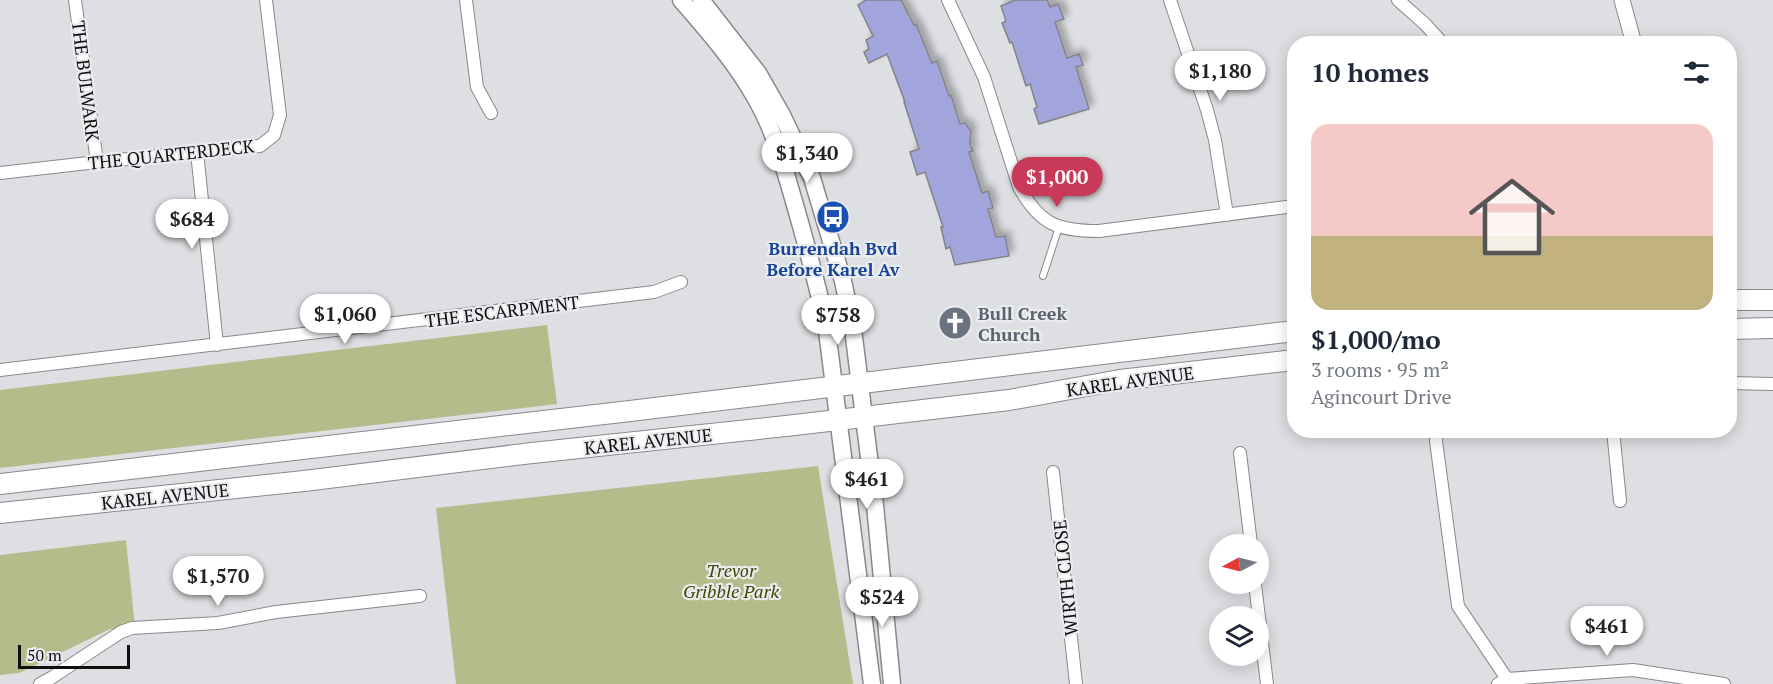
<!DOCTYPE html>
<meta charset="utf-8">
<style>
body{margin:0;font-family:"PT Serif",serif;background:#f6f6f7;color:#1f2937;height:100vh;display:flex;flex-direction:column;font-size:22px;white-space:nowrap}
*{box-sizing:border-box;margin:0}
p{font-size:20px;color:#747a83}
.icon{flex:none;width:33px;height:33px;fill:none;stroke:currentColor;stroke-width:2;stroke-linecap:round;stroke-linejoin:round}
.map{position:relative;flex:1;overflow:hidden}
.drawer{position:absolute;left:1287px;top:36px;width:450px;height:402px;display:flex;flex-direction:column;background:#fff;border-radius:24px;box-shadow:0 3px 15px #0003}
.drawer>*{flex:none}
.needle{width:39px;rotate:263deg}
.buttons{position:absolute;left:1209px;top:534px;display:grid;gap:12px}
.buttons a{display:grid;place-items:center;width:60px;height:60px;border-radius:50%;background:#fff;box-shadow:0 3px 15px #0003;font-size:30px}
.scale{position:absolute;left:18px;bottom:15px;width:112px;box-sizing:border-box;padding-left:6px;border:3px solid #0f0f10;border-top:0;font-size:16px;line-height:21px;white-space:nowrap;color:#0f0f10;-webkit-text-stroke:4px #ebecef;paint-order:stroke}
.price{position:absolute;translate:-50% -51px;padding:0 14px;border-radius:21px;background:#fff;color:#222;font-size:20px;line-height:39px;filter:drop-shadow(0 2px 3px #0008)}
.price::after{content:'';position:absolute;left:50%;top:36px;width:18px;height:14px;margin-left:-9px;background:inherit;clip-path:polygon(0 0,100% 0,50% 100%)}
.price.active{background:#c93958;color:#fff}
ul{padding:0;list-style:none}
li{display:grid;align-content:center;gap:12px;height:318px;padding:0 24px}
li span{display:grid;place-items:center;height:186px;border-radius:18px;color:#555}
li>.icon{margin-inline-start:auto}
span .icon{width:108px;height:108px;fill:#fffc;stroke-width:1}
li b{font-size:26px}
h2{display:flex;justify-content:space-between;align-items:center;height:72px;padding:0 24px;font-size:26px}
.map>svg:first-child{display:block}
.green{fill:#b2bd8b}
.building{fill:#a1a5dc;stroke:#838386;stroke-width:1.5;filter:url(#shadow)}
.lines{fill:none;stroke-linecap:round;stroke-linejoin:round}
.service-casing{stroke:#88898c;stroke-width:8}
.minor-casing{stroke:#88898c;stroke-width:14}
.tertiary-casing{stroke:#88898c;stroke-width:17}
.secondary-casing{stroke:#88898c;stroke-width:19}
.primary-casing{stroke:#88898c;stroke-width:22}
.service{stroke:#fff;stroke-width:6}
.minor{stroke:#fff;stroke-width:12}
.tertiary{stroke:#fff;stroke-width:15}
.secondary{stroke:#fff;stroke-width:16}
.primary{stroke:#fff;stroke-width:20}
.labels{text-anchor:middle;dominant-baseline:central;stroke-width:4.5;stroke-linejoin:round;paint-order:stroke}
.street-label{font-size:18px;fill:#0f0f10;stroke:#ebecef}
.transit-label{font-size:18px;font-weight:bold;fill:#164399;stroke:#ebecef}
.worship-label{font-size:18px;font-weight:bold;fill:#5b616d;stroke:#ebecef;text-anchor:start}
.park-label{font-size:18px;font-style:italic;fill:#3d4701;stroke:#ebecef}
</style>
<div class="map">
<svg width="1773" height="684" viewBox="0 0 1773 684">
<defs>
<filter id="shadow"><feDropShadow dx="5" dy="-5" stdDeviation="3" flood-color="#0004"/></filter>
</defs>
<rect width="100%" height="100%" fill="#dedfe2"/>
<path class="green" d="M547,325L557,404L0,468V390Z
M818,466L853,684H456L436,508Z
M126,540L135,627L110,629L19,673L0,675V555Z"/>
<path class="building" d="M866,0H901L914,25L916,24L932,63L937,61L949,96L951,95L960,124L965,123L971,131L970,144L973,151L969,152L982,193L988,191L993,208L988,209L996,237L1005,236L1009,256L955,265L950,247L946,249L941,227H943L925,172L917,175L910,152L919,149L904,102H905L887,54L869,63L864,52L869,49L866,40L873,36L858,5Z
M1015,0H1047L1050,7L1058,4L1064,19L1055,22L1067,58L1079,54L1083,65L1076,67L1089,109L1039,124L1034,109L1037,107L1030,84L1026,86L1012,42L1010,43L1002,23L1006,21L1001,6Z"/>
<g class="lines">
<g class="service-casing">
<path id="service" d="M1043,276L1059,227"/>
</g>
<g class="minor-casing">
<path id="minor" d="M75,0L97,162
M466,0L477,87L491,113
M948,0L984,77L1019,187C1040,225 1058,231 1099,231L1294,206
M1170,0L1207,110L1215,140L1227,215
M1398,0L1425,24L1443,44
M197,152L217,345
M0,173L97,162L260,146L274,135L280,115L266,0
M0,370L654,292L681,282
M1730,383L1773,384
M1437,430L1436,441L1458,606L1507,679
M1613,430L1620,501
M1240,453L1251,544
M1053,472L1076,684
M1255,584L1267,684
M40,684L51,678L121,632L132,628L218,623L276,612L420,596
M1498,684L1507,679L1633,670L1724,684"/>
</g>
<g class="tertiary-casing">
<path id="tertiary" d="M1622,0L1634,44"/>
</g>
<g class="secondary-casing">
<path id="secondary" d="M681,0C708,31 736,63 756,99C774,130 783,164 793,198C805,239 816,281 826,323L872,684
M701,0L758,73L782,115L812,178L843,281L853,329L875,505L892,684"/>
</g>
<g class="primary-casing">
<path id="primary" d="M1730,300H1773
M1730,329L1773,328
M0,484L630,411L1294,331
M0,513L304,481L532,453L786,426L1009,400L1120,380L1294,360"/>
</g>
<use href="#service" class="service"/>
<use href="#minor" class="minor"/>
<use href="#tertiary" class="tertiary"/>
<use href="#secondary" class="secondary"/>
<use href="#primary" class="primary"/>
</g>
<defs>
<g id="bus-disc" transform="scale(1.725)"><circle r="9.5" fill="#1a4fb4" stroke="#ebecef"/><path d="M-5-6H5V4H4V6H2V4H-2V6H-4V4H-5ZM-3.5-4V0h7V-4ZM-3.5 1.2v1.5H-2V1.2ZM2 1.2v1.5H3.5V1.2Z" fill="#fff"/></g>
<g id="church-disc" transform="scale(1.725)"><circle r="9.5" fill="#6b7280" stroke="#ebecef"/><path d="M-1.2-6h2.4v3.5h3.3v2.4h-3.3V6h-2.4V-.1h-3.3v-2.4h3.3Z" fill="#fff"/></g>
</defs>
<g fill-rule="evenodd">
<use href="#bus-disc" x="833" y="217"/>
<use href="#church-disc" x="955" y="323"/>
</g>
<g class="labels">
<g class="street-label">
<text transform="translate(86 81) rotate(83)">THE BULWARK</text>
<text transform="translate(171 154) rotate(-6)">THE QUARTERDECK</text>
<text transform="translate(502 311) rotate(-7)">THE ESCARPMENT</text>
<text transform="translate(1130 381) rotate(-8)">KAREL AVENUE</text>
<text transform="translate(648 441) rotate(-6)">KAREL AVENUE</text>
<text transform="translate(165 496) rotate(-6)">KAREL AVENUE</text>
<text transform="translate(1065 578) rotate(-96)">WIRTH CLOSE</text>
</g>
<g class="transit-label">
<text x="833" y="248">Burrendah Bvd<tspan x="833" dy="21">Before Karel Av</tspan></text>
</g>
<g class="worship-label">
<text x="978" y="313">Bull Creek<tspan x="978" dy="21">Church</tspan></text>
</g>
<g class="park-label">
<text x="731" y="570">Trevor<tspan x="731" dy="21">Gribble Park</tspan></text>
</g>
</g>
</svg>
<div class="buttons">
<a><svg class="needle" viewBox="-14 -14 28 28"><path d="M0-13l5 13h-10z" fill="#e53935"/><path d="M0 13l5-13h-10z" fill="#747a83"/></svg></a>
<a><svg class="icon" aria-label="layers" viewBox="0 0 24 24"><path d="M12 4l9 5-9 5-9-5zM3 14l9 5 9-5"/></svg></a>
</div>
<div class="scale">50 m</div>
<b class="price" style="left:1220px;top:102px">$1,180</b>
<b class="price" style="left:807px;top:184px">$1,340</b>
<b class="price active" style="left:1057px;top:208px">$1,000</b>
<b class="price" style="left:192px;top:250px">$684</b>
<b class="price" style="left:345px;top:345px">$1,060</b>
<b class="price" style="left:838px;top:346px">$758</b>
<b class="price" style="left:867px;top:510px">$461</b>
<b class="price" style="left:218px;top:607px">$1,570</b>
<b class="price" style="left:882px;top:628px">$524</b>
<b class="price" style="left:1607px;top:657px">$461</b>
<section class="drawer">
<h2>10 homes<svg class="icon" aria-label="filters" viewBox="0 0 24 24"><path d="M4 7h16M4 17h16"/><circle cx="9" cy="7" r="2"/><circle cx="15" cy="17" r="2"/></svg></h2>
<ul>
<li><span style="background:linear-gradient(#f6c9c9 60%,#c2b280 0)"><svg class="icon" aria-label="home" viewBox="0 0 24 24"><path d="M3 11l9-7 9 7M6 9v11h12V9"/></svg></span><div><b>$1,000/mo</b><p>3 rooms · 95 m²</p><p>Agincourt Drive</p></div></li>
</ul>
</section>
</div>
